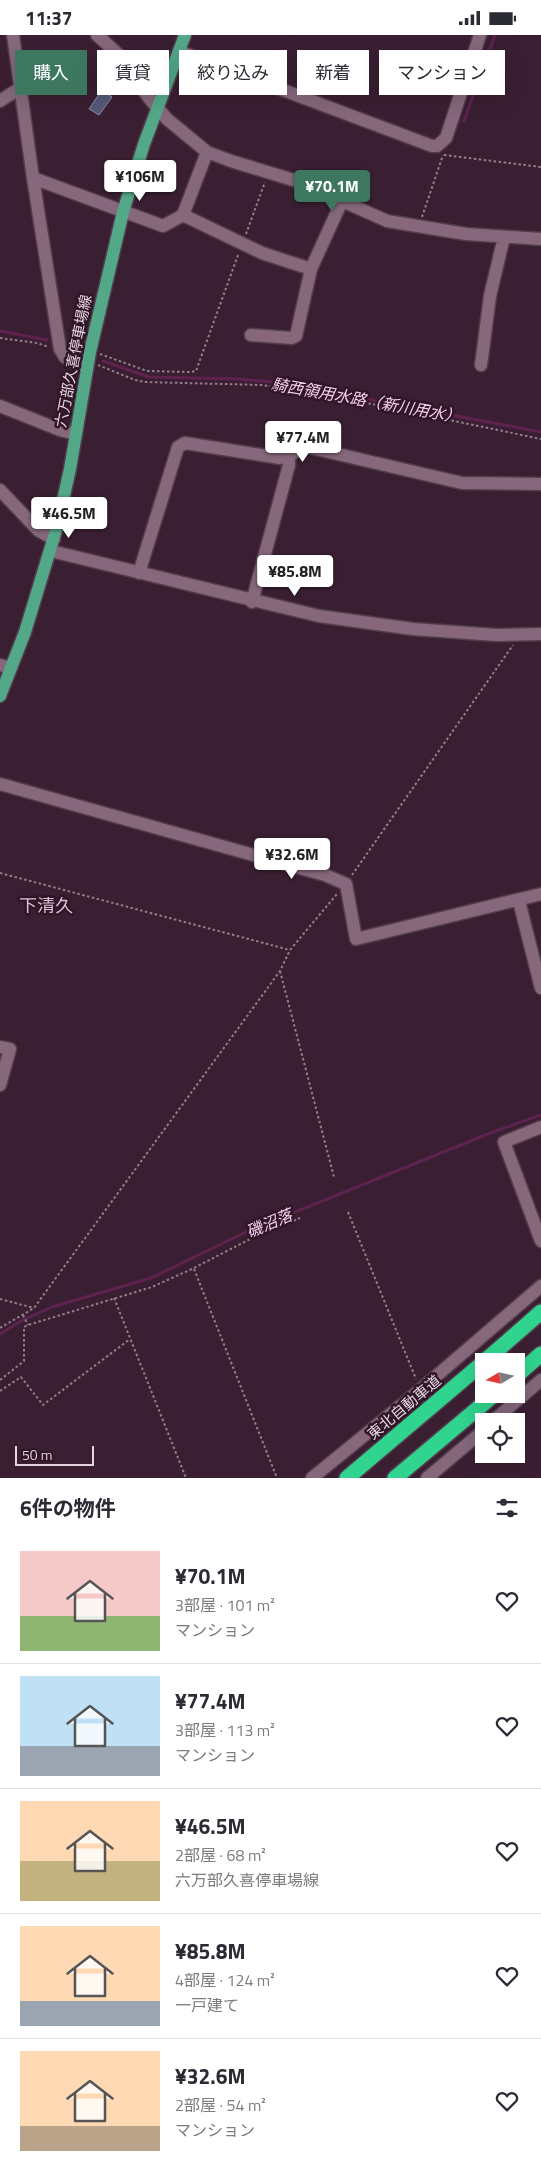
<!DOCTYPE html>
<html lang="ja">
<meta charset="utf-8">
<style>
body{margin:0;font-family:"Titillium Web","Noto Sans JP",sans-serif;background:#f2f2f3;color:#2b2b33;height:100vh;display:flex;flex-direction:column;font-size:19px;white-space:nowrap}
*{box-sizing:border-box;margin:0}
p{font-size:16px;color:#7c7c81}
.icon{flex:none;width:28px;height:28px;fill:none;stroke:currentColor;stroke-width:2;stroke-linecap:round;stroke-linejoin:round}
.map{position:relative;height:1443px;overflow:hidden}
.details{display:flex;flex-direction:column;background:#fff;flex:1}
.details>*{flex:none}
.top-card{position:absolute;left:15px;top:15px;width:511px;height:45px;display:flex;gap:10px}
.needle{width:32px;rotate:261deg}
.fabs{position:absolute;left:475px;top:1318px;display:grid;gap:10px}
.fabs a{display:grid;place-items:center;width:50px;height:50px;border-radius:0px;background:#fff;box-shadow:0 5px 20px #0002;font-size:25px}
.scale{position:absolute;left:15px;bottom:12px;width:79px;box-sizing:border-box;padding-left:5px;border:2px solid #e6d4df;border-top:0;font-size:14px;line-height:18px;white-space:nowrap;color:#e6d4df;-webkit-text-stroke:4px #2f1628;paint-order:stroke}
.price{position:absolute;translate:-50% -42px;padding:0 11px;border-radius:5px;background:#fff;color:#222;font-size:16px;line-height:32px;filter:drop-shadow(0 1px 2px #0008)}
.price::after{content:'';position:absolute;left:50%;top:30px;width:15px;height:11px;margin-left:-8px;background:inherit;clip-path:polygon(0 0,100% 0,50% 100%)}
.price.on{background:#3d7760;color:#fff}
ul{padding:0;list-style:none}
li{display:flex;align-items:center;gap:15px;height:125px;padding:0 20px}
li+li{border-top:1px solid #e1e1e2}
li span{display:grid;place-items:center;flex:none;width:140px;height:100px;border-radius:0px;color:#555}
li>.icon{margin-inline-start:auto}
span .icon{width:60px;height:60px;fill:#fffc;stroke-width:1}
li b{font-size:21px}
h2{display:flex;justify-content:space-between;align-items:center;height:60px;padding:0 20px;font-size:21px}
.tag{padding:0 18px;border-radius:0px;background:#fff;box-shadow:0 5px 20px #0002;font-size:18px;line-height:45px}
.tag.on{background:#3d7760;color:#fff}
.status{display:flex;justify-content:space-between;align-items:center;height:35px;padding:0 25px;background:#fff;direction:ltr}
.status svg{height:14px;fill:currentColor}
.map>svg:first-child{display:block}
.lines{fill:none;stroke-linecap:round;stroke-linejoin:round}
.stream{stroke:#5e224e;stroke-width:3}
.building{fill:#545776;stroke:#8a8eb0}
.minor-casing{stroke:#533d4c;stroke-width:15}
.major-casing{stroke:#533d4c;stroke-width:15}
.highway-casing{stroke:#533d4c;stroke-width:18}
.path{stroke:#947e8d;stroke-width:2;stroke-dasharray:2.5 2.5;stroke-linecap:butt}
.minor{stroke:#86677c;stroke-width:12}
.major{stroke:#52a887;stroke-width:12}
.highway{stroke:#30d48e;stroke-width:15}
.labels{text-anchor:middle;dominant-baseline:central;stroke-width:5;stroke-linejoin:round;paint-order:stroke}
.street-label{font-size:15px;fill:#e6d4df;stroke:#2f1628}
.water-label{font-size:16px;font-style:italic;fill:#f6cfe8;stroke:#2f1628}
.quarter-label{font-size:18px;fill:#e2bfd5;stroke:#2f1628}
</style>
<div class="status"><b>11:37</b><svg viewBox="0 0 49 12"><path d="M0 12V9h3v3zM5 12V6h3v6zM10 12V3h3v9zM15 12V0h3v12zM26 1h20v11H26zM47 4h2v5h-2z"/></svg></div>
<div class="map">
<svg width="541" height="1443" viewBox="0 0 541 1443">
<rect width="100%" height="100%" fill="#3a1f32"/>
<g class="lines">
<path class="stream" d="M464,86L495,0
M0,296L47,305
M103,326L149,342L239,344L283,348L541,397
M0,1299L23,1285L52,1272L151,1243L248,1196L493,1097L541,1080"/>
</g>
<path class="building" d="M102,55L112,62L99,80L89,74Z"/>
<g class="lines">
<g class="minor-casing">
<path id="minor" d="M13,0L33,143L60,314L65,322L87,333
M97,0L120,21L149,63L167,84L207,117L231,126L300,147L387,186L466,199L541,204
M179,16L432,111H437L446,103L480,0
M0,66L20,53
M33,143L163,191L183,180L262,218L311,234
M183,180L207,117
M251,300L292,303L296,301L311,234L342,166
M481,330L490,261L504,202
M0,371L60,395L76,399
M0,455L39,496L54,504
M51,516L319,581L413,594L496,600L541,599
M139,538L178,412L185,408L280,423L289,421L303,411L462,448L541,449
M252,567L289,430V421
M0,630L11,633
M0,749L325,840L346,849L356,904L541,859
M519,866L541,953
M0,1012L10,1014L0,1050
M541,1092L504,1107L541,1206
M493,1386L541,1345
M312,1443L420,1355L541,1251
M427,1443L484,1395"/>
</g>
<g class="major-casing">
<path id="major" d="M0,661L25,597L57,492L70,434L90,317L123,177L144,109L185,0"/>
</g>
<g class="highway-casing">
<path id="highway" d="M485,1326L541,1277
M516,1341L541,1319
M347,1443L484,1327
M395,1443L495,1359"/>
</g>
<path class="path" d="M444,120L541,132
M422,182L443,120
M246,199L265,147
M0,303L37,308L49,312
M100,319L147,336L191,337L196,336L238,220
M98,330L135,345L145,347L262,350L329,360L541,404
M0,838L290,915
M352,840L513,610
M280,936L334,1142
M348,1177L416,1344
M194,1234L277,1443
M114,1263L186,1443
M0,1264L34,1273
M23,1280L28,1290
M0,1293L34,1273L280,936L290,915L337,859
M0,1345L24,1326V1292L28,1290L152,1252L194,1233L256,1201L300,1183
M0,1356L21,1342L43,1370L130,1304"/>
<use href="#minor" class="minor"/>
<use href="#major" class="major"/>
<use href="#highway" class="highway"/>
</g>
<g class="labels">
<g class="street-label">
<text transform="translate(73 326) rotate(-79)">六万部久喜停車場線</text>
<text transform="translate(404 1372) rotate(-40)">東北自動車道</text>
</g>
<g class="water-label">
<text transform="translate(366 365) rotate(10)">騎西領用水路（新川用水）</text>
<text transform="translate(269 1188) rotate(-23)">磯沼落</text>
</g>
<g class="quarter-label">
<text x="46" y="870">下清久</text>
</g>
</g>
</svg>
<div class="fabs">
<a><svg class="needle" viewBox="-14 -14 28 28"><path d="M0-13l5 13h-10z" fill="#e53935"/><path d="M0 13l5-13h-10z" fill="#7c7c81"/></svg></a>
<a><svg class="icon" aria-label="locate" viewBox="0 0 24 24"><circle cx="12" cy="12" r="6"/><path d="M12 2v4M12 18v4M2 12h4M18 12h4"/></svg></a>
</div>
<div class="scale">50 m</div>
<b class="price" style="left:140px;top:167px">¥106M</b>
<b class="price on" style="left:332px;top:177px">¥70.1M</b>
<b class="price" style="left:303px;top:428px">¥77.4M</b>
<b class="price" style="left:69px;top:504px">¥46.5M</b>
<b class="price" style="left:295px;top:562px">¥85.8M</b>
<b class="price" style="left:292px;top:845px">¥32.6M</b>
<div class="top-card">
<a class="tag on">購入</a>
<a class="tag">賃貸</a>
<a class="tag">絞り込み</a>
<a class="tag">新着</a>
<a class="tag">マンション</a>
</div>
</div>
<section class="details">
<h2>6件の物件<svg class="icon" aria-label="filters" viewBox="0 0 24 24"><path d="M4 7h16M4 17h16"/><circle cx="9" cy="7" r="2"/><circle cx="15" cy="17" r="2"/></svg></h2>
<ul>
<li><span style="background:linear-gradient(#f6c9c9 65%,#8fb573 0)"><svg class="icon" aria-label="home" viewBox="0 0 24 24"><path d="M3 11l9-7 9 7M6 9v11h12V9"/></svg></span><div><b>¥70.1M</b><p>3部屋 · 101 m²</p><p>マンション</p></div><svg class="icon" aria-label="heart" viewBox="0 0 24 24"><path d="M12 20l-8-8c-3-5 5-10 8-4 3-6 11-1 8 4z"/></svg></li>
<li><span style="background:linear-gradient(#bfe0f5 70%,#9aa5b1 0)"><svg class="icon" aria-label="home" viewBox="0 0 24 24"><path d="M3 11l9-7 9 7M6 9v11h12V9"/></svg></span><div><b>¥77.4M</b><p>3部屋 · 113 m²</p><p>マンション</p></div><svg class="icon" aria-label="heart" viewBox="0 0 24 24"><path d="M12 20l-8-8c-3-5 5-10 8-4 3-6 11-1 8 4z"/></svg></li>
<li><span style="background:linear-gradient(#ffd9b3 60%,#c2b280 0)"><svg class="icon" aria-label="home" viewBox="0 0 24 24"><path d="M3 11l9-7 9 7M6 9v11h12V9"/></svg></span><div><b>¥46.5M</b><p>2部屋 · 68 m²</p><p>六万部久喜停車場線</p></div><svg class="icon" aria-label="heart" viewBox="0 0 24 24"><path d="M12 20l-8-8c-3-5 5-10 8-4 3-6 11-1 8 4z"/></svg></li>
<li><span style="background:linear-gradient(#ffd9b3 75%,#9aa5b1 0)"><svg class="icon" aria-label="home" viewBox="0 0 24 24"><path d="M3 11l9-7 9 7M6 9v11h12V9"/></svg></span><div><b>¥85.8M</b><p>4部屋 · 124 m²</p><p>一戸建て</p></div><svg class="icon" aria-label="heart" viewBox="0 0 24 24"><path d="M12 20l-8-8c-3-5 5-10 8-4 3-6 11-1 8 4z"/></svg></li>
<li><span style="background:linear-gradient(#ffd9b3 75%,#b9a48a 0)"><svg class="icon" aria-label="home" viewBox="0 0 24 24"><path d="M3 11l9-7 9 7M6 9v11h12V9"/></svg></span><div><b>¥32.6M</b><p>2部屋 · 54 m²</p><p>マンション</p></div><svg class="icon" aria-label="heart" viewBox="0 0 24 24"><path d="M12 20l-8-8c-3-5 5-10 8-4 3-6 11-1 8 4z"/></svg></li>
</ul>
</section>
